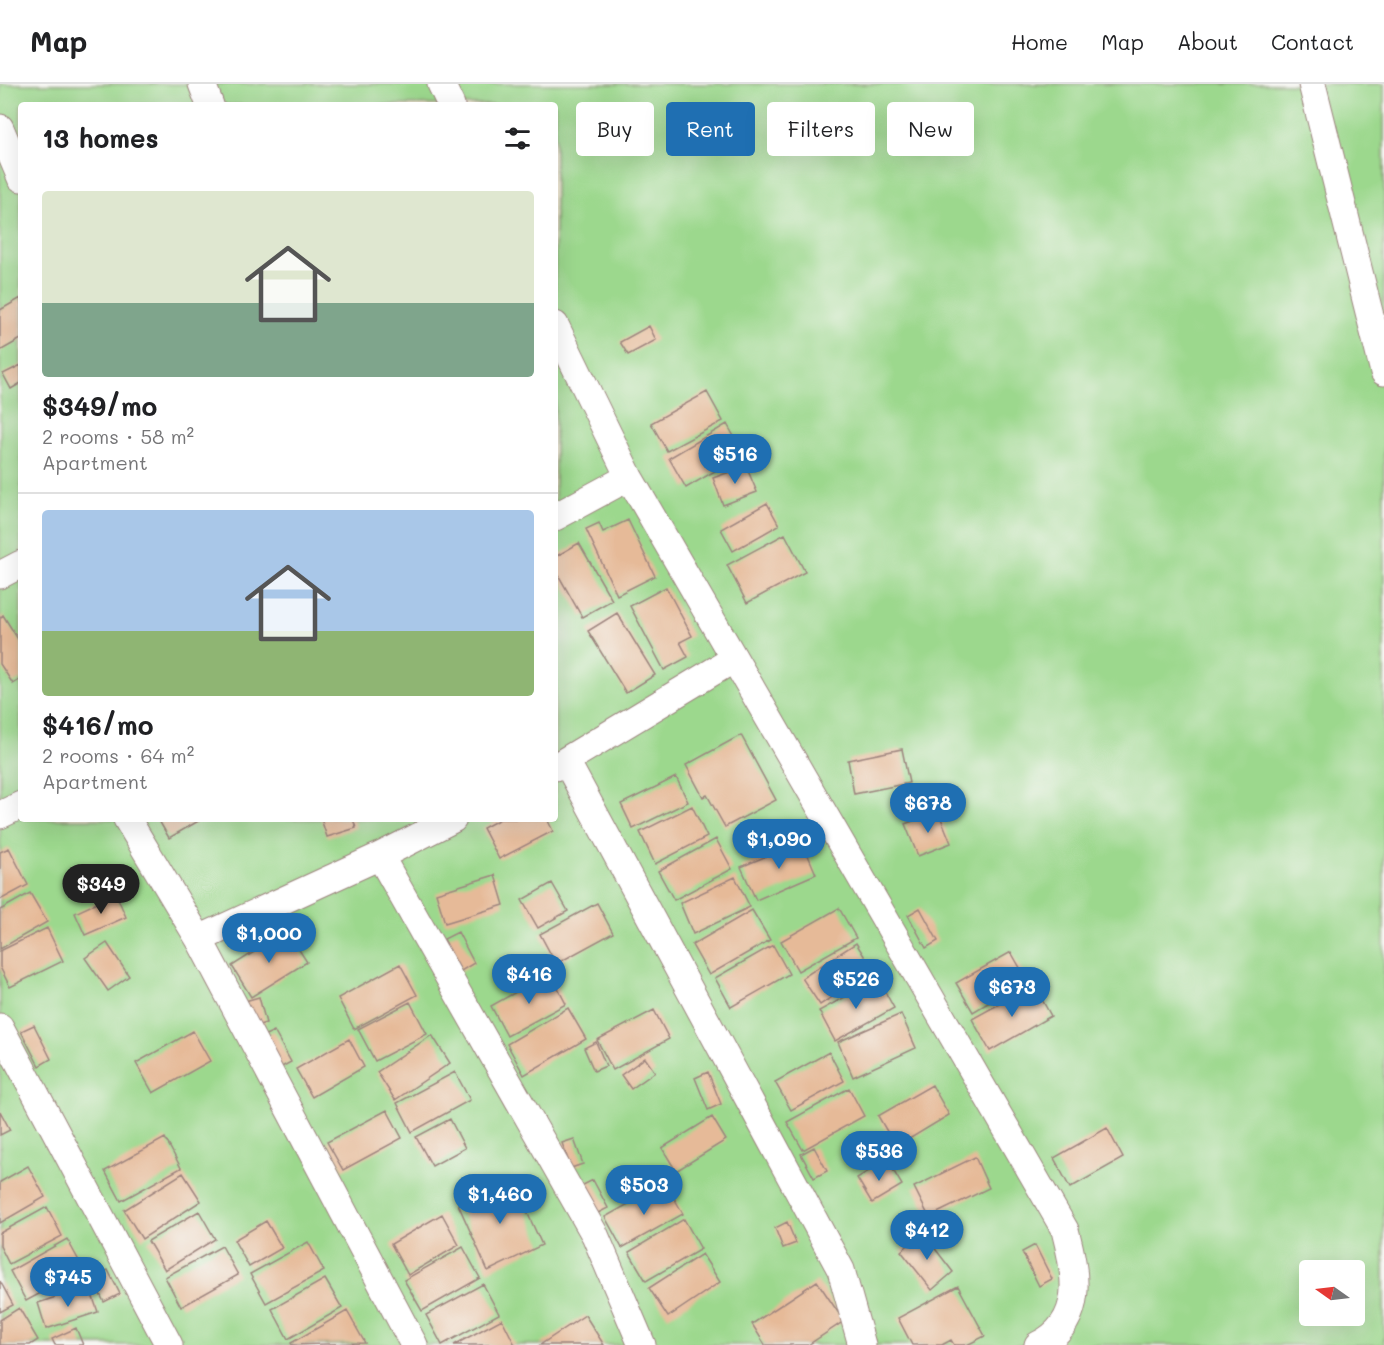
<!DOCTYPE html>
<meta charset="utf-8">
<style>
body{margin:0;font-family:Mali,sans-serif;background:#f2f2f2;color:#202124;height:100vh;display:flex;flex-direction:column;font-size:22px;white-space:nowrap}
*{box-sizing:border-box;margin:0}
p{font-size:20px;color:#757577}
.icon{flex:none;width:33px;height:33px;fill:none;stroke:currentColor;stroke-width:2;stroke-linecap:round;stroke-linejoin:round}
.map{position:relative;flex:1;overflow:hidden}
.details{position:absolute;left:18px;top:18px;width:540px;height:720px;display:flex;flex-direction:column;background:#fff;border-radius:6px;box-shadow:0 6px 24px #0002}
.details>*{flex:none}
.hud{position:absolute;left:576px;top:18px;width:570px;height:54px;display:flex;gap:12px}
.needle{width:39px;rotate:284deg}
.controls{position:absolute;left:1299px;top:1176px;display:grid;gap:12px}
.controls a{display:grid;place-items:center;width:66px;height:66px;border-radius:6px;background:#fff;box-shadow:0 6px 24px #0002;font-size:30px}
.price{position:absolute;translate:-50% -51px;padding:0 14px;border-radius:21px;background:#1f6fb2;color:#fff;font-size:20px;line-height:39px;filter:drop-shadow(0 2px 3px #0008)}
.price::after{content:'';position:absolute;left:50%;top:36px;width:18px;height:14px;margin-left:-9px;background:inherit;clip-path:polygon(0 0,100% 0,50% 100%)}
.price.active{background:#222;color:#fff}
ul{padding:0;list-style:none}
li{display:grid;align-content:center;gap:12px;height:318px;padding:0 24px}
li+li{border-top:2px solid #e0e0e0}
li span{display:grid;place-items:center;height:186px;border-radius:6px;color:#555}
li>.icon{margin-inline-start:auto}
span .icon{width:108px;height:108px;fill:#fffc;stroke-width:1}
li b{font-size:26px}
h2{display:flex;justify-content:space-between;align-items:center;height:72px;padding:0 24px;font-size:26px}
.tag{padding:0 21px;border-radius:6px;background:#fff;box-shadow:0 6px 24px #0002;font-size:21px;line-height:54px}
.tag.active{background:#1f6fb2;color:#fff}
header{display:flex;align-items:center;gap:36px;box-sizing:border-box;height:84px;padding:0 30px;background:#fff;border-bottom:2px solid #e0e0e0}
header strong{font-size:28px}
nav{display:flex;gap:33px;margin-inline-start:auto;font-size:21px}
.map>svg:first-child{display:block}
.green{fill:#9cd88d;stroke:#737c5c;stroke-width:1.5;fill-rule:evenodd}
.building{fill:#e6ba98}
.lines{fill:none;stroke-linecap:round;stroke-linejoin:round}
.street-casing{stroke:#9d847e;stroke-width:29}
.street{stroke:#fff;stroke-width:27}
</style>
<header>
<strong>Map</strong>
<nav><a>Home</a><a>Map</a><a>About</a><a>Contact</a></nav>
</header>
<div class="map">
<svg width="1384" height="1261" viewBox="0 0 1384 1261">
<rect width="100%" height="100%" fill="#f6f6f2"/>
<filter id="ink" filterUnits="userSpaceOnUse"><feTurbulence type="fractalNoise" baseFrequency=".0167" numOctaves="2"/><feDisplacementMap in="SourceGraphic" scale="12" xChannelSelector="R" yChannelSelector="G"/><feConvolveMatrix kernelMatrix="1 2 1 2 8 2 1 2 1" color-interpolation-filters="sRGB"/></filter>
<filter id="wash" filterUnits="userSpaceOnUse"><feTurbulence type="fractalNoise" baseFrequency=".008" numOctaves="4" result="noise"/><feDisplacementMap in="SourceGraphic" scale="24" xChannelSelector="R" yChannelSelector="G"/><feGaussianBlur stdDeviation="1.35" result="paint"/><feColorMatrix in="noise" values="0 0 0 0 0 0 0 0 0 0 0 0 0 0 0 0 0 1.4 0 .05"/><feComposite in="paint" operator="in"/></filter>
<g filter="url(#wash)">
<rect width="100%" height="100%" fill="#f0e8d2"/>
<path class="green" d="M0,0H1384V1261H0ZM21,21H555V735H21ZM1310,1186H1354V1232H1310Z"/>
<g id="blocks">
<path class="building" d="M21,214V255L0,267V226Z
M649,242L656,256L628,271L620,258Z
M21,281V299L11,305L3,290Z
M707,308L723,337L667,367L651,339Z
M727,340L744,370L686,404L669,374Z
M746,382L757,408L723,421L713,394Z
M767,419L779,441L733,467L721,445Z
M628,436L655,492L617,511L586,445L599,439L603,448Z
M785,450L805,488L747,519L727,481Z
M579,459L612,516L582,533L555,485V473Z
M666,503L692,552L680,558L688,573L664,586L630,522Z
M617,529L655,591L626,609L588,547Z
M3,531L21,560V595L13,600L0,580V534Z
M741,651L776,716L725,743L707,711L703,713L686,681Z
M902,665L909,699L854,710L848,676Z
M676,693L688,718L633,745L621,720Z
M692,722L707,753L655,780L640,748Z
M938,727L951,759L918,772L905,740Z
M158,735H202L169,754Z
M321,735H353L356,744L327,753Z
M500,735H547L553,747L499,775L483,744Z
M716,755L732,785L674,816L658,787Z
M802,757L816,790L756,816L741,783Z
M9,764L28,801L0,816V768Z
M495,791L504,821L445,839L436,809Z
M735,793L750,823L693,850L680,819Z
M552,799L568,827L538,844L522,816Z
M30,809L47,838L0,865V826Z
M116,810L126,833L85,851L75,829Z
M597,819L613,849L556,880L540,850Z
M839,824L856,854L798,887L781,857Z
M920,824L938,857L926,864L908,831Z
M752,826L770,856L709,891L692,861Z
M47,844L63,877L10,903L0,883V867Z
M287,847L307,878L251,913L232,882Z
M458,848L474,879L461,887L444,855Z
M107,859L129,892L108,907L85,874Z
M856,859L873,886L820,921L802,894Z
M773,861L789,890L731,923L715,894Z
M1011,868L1027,896L973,928L956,899Z
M400,880L417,911L354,945L338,914Z
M550,889L566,920L507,952L491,922Z
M878,895L894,924L835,957L819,927Z
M1034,901L1051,932L990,967L972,935Z
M259,913L266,939L252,943L245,917Z
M410,918L427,950L375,977L358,945Z
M568,924L586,955L524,991L507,960Z
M654,926L669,955L613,986L597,956Z
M901,930L916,964L853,993L838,958Z
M34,941L51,975L39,982L21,947Z
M193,947L210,977L153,1009L136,979Z
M274,947L291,978L278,985L261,953Z
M432,951L450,979L395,1016L377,988Z
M349,955L364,983L312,1013L296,985Z
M596,958L606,982L594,987L584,964Z
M829,968L844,997L791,1026L775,998Z
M645,974L655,988L631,1005L621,991Z
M455,988L470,1016L412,1048L397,1019Z
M708,988L721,1020L708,1026L695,994Z
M932,1001L949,1031L896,1063L878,1032Z
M849,1004L864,1032L803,1066L787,1038Z
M387,1026L402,1054L343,1086L327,1058Z
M0,1027L10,1046L0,1051Z
M712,1033L726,1056L676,1087L662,1064Z
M450,1035L465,1064L432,1082L416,1053Z
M1107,1044L1123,1074L1070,1104L1054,1074Z
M165,1054L181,1084L121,1117L105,1087Z
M574,1055L583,1080L571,1084L562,1059Z
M814,1063L827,1087L814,1094L801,1070Z
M975,1073L989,1104L929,1133L914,1103Z
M887,1076L902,1101L872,1119L857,1094Z
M28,1082L45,1113L0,1139V1098Z
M183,1089L201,1117L142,1155L124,1126Z
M512,1095L542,1161L488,1187L458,1120Z
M593,1096L608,1124L594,1131L579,1103Z
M666,1099L683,1130L622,1164L605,1133Z
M47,1123L62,1152L9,1180L0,1162V1149Z
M199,1127L215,1155L165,1186L148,1157Z
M442,1130L459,1161L408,1191L391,1160Z
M684,1135L701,1165L646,1197L629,1168Z
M266,1137L282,1164L249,1183L234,1156Z
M787,1138L796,1159L783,1164L775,1144Z
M923,1149L953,1188L932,1206L901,1167Z
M67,1155L84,1186L26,1217L10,1187Z
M308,1158L324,1187L266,1219L250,1190Z
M1035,1161L1052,1195L1039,1202L1022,1168Z
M222,1162L238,1191L181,1223L165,1193Z
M463,1163L480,1194L422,1227L404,1196Z
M702,1170L720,1198L668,1233L649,1204Z
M108,1186L120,1210L104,1218L92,1194Z
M325,1195L342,1224L288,1255L272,1225Z
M0,1197L13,1221L0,1228Z
M817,1197L844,1237L808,1261H765L752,1240Z
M483,1200L499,1230L442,1261L426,1231Z
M89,1202L98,1228L46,1245L38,1219Z
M958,1202L985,1252L967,1261H954L951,1256L942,1261H912L898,1234Z
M19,1224L38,1256L30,1261H0V1236Z
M347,1227L365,1259L292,1261L291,1259Z
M585,1231L604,1261H540Z
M502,1235L515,1261H454Z
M76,1244L83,1261H55L52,1255Z"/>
</g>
</g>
<g filter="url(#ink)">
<use href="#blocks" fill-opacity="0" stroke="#9d847e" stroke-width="1.5"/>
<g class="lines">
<g class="street-casing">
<path id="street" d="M202,0L210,21
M441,0L451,21
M1312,0L1384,288
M0,44L21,94
M555,241L629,393L1065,1146C1076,1188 1086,1238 1038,1261
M555,433L629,393
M0,491L21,480
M566,677L841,1186L862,1261
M555,683L734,575
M0,731L21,721
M127,735L199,855L414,1261
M380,772L595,1151L642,1261
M199,855L380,772L453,735
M0,943L169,1261"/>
</g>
<use href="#street" class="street"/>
</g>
</g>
</svg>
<div class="controls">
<a><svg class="needle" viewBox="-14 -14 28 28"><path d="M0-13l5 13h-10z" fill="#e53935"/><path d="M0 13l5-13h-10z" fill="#757577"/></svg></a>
</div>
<b class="price" style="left:735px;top:401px">$516</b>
<b class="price" style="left:928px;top:750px">$678</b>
<b class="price" style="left:779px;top:786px">$1,090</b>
<b class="price active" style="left:101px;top:831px">$349</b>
<b class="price" style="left:269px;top:880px">$1,000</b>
<b class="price" style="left:529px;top:921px">$416</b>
<b class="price" style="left:856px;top:926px">$526</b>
<b class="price" style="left:1012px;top:934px">$673</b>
<b class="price" style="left:879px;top:1098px">$536</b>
<b class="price" style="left:644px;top:1132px">$503</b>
<b class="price" style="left:500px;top:1141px">$1,460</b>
<b class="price" style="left:927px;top:1177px">$412</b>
<b class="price" style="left:68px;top:1224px">$745</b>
<div class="hud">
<a class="tag">Buy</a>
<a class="tag active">Rent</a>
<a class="tag">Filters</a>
<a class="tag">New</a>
</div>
<section class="details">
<h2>13 homes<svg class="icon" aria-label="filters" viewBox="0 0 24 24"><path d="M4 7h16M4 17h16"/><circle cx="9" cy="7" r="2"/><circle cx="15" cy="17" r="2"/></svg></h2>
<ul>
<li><span style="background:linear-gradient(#dfe7d0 60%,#7fa58c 0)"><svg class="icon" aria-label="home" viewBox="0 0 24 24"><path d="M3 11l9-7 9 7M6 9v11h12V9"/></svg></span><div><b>$349/mo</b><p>2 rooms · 58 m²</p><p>Apartment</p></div></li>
<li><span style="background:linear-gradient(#a9c7e8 65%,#8fb573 0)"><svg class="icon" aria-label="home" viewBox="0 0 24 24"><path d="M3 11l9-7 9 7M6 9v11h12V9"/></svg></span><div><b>$416/mo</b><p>2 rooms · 64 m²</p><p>Apartment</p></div></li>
</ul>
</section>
</div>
